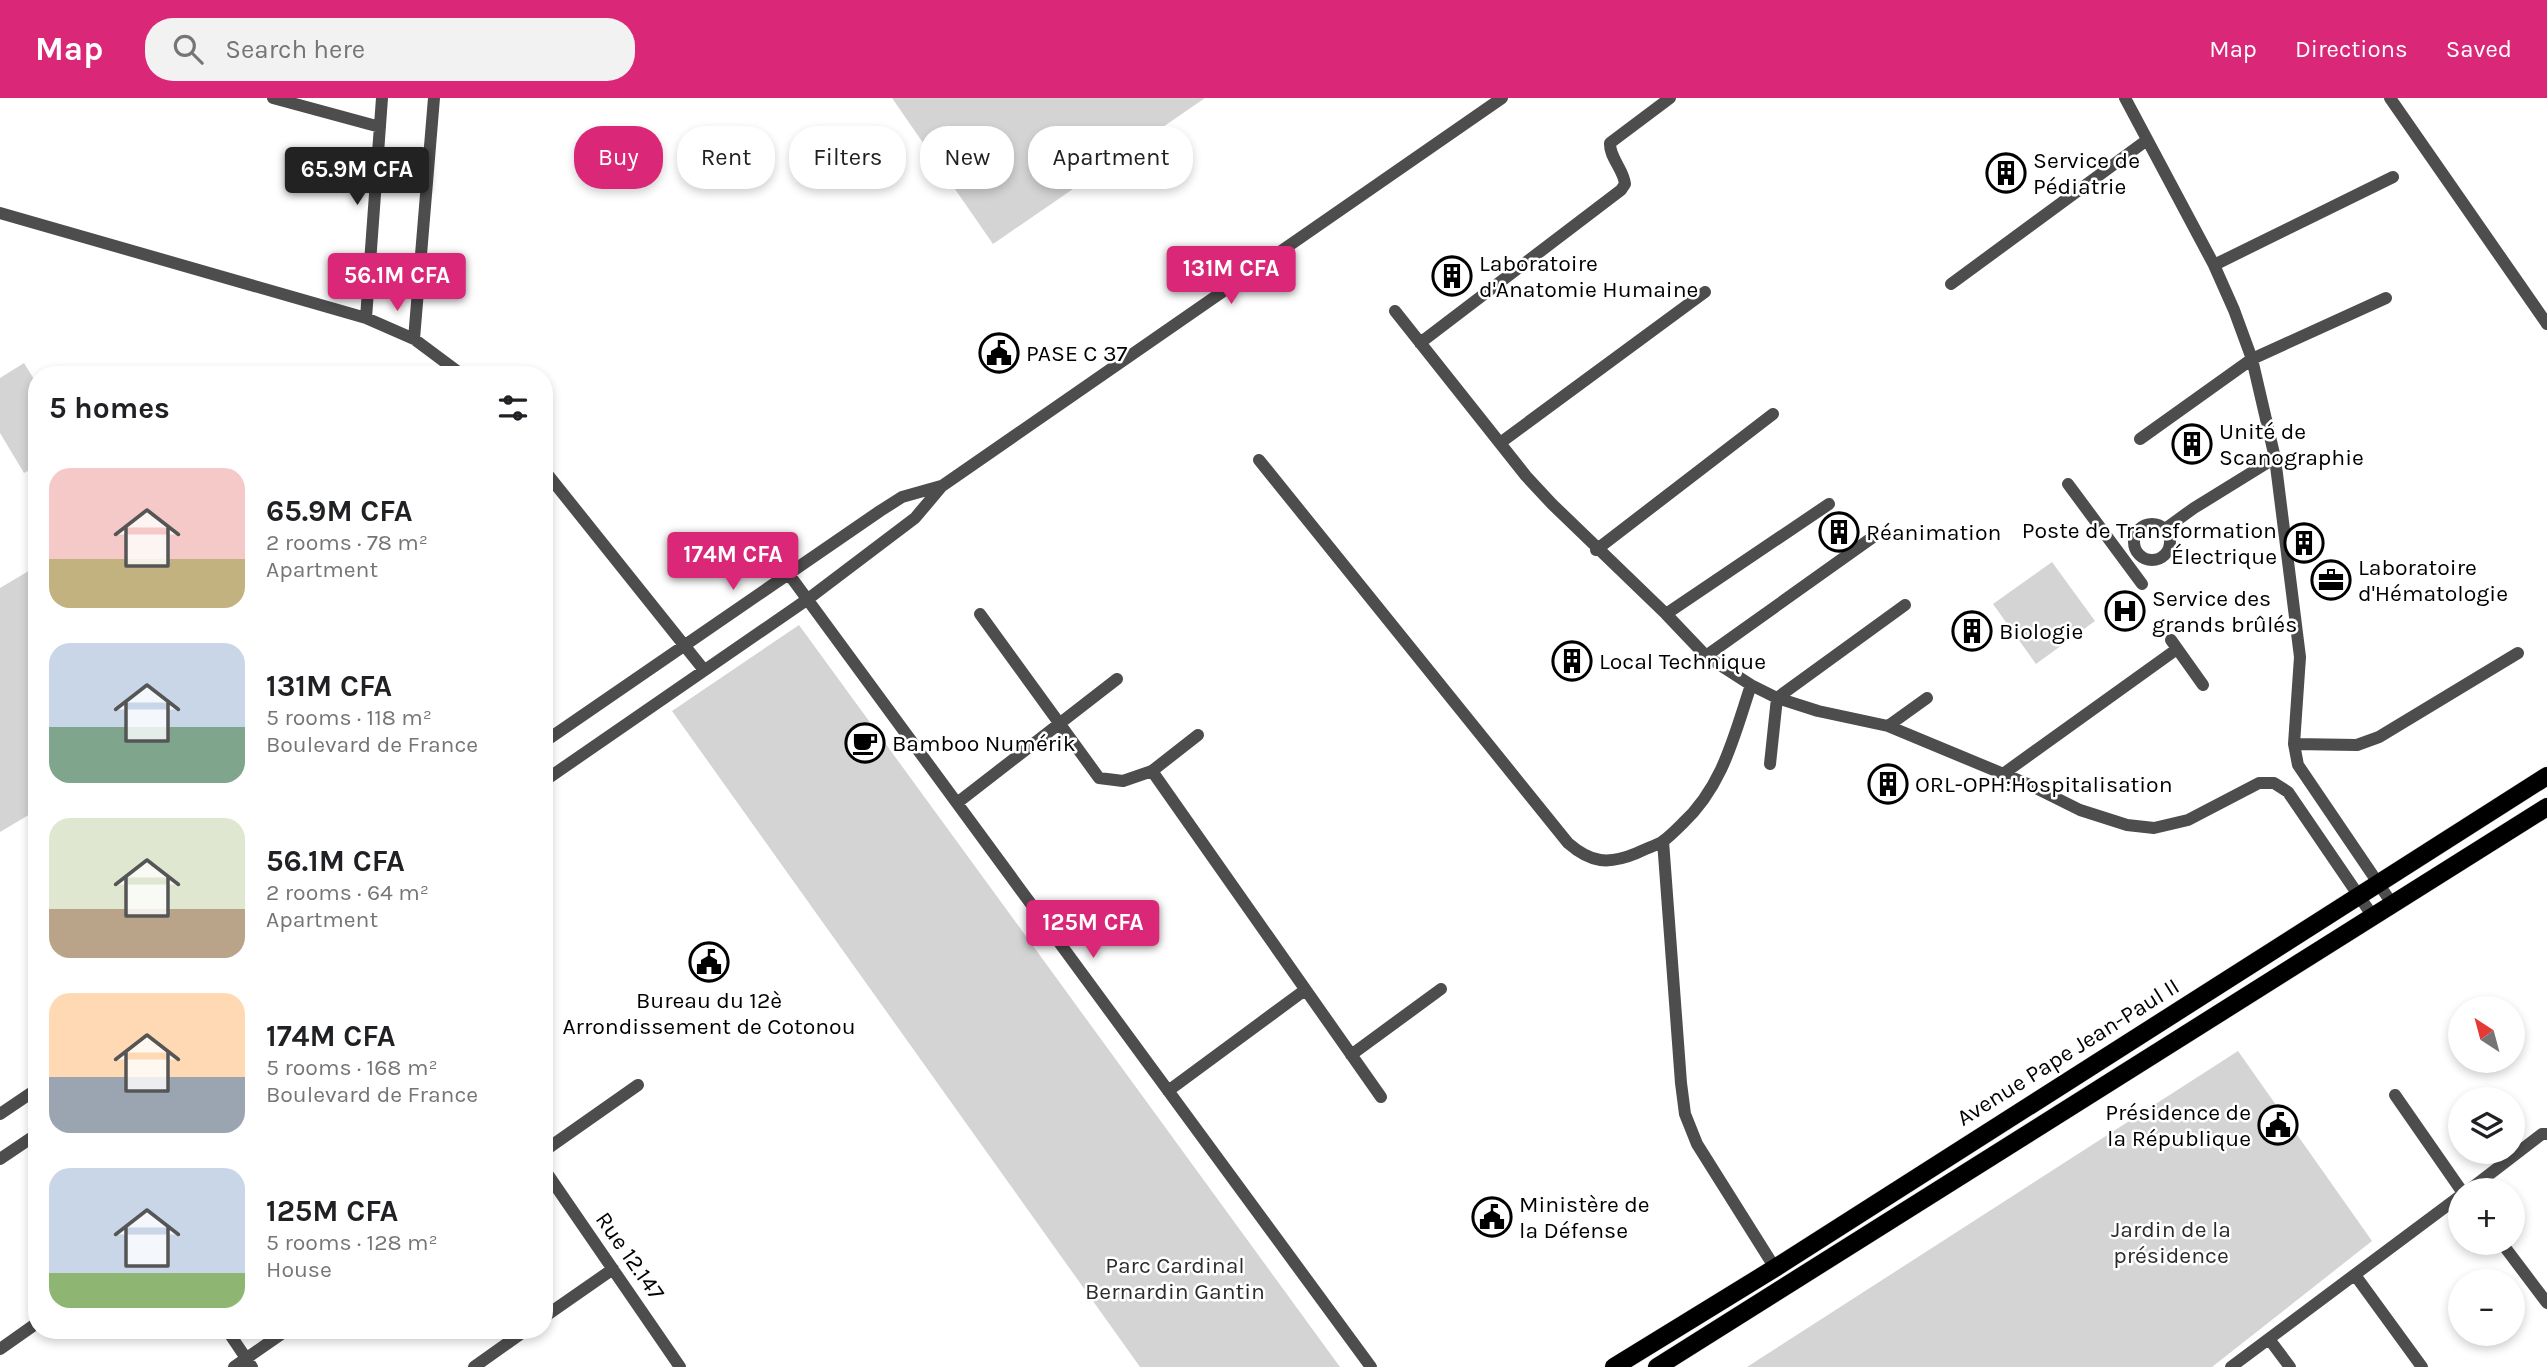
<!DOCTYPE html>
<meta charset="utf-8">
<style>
body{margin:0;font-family:Karla,sans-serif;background:#f2f2f2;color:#202124;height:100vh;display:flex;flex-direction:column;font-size:26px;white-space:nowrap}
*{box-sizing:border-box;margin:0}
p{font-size:23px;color:#757577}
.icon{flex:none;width:38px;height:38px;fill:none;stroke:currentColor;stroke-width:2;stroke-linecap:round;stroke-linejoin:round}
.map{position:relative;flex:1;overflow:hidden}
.drawer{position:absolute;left:28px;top:268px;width:525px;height:973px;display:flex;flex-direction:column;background:#fff;border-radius:28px;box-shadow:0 4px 10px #0003}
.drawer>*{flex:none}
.banner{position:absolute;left:574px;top:28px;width:665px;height:63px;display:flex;gap:14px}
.needle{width:46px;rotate:324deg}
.tools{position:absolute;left:2448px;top:898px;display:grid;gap:14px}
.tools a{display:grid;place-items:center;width:77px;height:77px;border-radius:50%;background:#fff;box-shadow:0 4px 10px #0003;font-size:35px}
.price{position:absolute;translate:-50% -60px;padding:0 16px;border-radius:7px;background:#db2777;color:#fff;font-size:23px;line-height:46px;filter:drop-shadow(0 2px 4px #0008)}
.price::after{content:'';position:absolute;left:50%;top:42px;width:21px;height:16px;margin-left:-10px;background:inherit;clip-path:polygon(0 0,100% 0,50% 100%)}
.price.selected{background:#222;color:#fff}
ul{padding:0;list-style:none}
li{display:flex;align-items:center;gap:21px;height:175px;padding:0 21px}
li span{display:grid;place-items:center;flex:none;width:196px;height:140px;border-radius:21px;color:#555}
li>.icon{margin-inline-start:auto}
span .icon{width:84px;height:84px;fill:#fffc;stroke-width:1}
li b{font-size:30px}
h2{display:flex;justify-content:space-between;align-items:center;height:84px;padding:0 21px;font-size:30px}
.chip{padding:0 24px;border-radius:28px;background:#fff;box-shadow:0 4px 10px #0003;font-size:24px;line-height:63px}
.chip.selected{background:#db2777;color:#fff}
header{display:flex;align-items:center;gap:42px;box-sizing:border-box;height:98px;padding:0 35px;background:#db2777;color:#fff}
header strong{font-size:33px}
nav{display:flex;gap:38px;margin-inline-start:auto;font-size:24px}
.search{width:490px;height:63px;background:#f2f2f2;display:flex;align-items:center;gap:18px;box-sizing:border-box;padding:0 24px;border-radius:28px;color:#757577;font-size:26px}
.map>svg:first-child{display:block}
.green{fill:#d4d4d4}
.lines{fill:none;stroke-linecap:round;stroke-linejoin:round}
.major-casing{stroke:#dbdbdb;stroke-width:19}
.minor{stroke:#4d4d4d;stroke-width:12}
.major{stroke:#000;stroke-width:18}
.labels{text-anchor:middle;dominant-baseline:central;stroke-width:5;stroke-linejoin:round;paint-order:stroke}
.poi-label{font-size:23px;fill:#000;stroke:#fff;text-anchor:start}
.street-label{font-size:23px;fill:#000;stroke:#fff}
.park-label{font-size:23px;fill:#2b2b2b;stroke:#fff}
</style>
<header>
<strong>Map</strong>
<div class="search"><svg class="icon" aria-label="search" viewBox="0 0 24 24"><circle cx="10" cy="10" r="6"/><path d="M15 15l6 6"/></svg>Search here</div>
<nav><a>Map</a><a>Directions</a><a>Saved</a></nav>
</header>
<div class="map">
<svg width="2547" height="1269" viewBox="0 0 2547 1269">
<rect width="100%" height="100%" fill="#fff"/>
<path class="green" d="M892,0H1205L993,146Z
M24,265L37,286V368L24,375L0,335V280Z
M2052,464L2095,523L2036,566L1993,506Z
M37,468V712L0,734V490Z
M799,527L1340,1269H1140L672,613Z
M2238,953L2372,1143L2212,1269H1747Z"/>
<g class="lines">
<g class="major-casing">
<path id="major" d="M1614,1269L1775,1170L2547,678
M1657,1269L2547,709"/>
</g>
<path class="minor" d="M273,0L380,29
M2125,0L2214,167L2234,212L2252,261L2275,360L2300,559L2294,646L2298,667L2393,807
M2390,0L2547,226
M0,115L366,220L414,241L461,276
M2214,167L2393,79
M1951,186L2147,42
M1395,213L1526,378L1552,406L1666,516L1706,558L1751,587L1777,600L1818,613L1888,628L2030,687L2080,712L2127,727L2154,730L2188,722L2259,685H2274L2288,694L2374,820
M366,220L382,0
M414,241L434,0
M1420,245L1621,92L1625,86C1624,72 1609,59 1610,45L1670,0
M2140,341L2252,261L2386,200
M1500,345L1705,194
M1259,362L1568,745C1591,765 1608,767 1637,755C1645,751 1654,748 1662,744C1669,739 1676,732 1682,726C1723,688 1734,638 1751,587
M544,372L704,572
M2068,386L2142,486
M2134 444a18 18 0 1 1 36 0a18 18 0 1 1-36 0Z
M2165,431L2194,410L2275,360
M1596,452L1773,316
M788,475L1371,1269
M980,516L1099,680L1123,683L1152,673L1198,637
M1666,516L1829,406
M2171,542L2203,587
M1706,558L1873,439
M1888,628L1927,600
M544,644L880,413L902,399L941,388
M2294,646L2357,647L2379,639L2518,555
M1770,666L1777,600L1905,507
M1152,673L1381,999
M2003,676L2177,551
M544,683L808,501L915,420L942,388L1502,0
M957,705L1117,581
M1663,743L1681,985L1685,1016L1697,1046L1775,1170
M1351,957L1441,891
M1168,993L1305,892
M2395,997L2461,1092
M0,1016L37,991
M544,1053L638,987
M0,1061L37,1036
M544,1071L680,1269
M2469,1092L2542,1036H2547
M2501,1144L2547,1205
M2355,1177L2422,1269
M544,1219L613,1171
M227,1232L252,1269
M2269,1241L2290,1269
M0,1251L37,1225
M234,1269L287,1232
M474,1269L526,1232
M2231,1269L2460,1098"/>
<use href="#major" class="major"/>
</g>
<defs>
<g id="building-ring" transform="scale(2.0125)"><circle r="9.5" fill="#fff" stroke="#000" stroke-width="1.5"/><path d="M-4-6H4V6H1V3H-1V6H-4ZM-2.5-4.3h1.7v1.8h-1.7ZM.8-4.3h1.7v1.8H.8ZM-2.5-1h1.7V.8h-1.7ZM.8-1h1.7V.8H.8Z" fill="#000"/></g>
<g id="civic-ring" transform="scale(2.0125)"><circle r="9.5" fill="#fff" stroke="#000" stroke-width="1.5"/><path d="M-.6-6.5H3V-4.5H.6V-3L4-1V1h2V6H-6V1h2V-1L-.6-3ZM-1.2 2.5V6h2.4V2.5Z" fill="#000"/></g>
<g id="office-ring" transform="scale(2.0125)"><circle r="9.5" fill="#fff" stroke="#000" stroke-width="1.5"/><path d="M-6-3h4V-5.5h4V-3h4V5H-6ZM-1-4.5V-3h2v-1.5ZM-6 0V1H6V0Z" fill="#000"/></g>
<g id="hospital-ring" transform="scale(2.0125)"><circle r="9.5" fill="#fff" stroke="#000" stroke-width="1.5"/><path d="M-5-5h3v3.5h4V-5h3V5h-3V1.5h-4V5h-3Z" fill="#000"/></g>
<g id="cafe-ring" transform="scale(2.0125)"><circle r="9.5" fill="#fff" stroke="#000" stroke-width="1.5"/><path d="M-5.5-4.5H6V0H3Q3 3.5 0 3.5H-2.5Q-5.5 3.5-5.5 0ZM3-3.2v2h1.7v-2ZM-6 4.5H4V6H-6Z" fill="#000"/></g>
</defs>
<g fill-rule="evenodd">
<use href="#building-ring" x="2006" y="75"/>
<use href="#building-ring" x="1452" y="178"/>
<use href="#civic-ring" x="999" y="255"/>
<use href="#building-ring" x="2192" y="346"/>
<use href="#building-ring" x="1839" y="434"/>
<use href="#building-ring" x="2304" y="445"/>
<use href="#office-ring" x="2331" y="482"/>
<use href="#hospital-ring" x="2125" y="513"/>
<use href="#building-ring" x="1972" y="533"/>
<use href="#building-ring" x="1572" y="563"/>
<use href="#cafe-ring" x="865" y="645"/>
<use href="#building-ring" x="1888" y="686"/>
<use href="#civic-ring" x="709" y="864"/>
<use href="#civic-ring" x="2278" y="1027"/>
<use href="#civic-ring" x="1492" y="1119"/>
</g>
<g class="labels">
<g class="poi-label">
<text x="2033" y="62">Service de<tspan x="2033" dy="26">Pédiatrie</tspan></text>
<text x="1479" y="165">Laboratoire<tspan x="1479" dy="26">d'Anatomie Humaine</tspan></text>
<text x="1026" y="255">PASE C 37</text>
<text x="2219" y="333">Unité de<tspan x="2219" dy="26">Scanographie</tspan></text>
<text x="2277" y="432" text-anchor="end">Poste de Transformation<tspan x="2277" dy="26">Électrique</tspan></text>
<text x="1866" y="434">Réanimation</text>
<text x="2358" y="469">Laboratoire<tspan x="2358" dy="26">d'Hématologie</tspan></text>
<text x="2152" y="500">Service des<tspan x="2152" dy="26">grands brûlés</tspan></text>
<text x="1999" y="533">Biologie</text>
<text x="1599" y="563">Local Technique</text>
<text x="892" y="645">Bamboo Numérik</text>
<text x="1915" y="686">ORL-OPH:Hospitalisation</text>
<text x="709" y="902" text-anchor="middle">Bureau du 12è<tspan x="709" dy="26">Arrondissement de Cotonou</tspan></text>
<text x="2251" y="1014" text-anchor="end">Présidence de<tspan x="2251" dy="26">la République</tspan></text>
<text x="1519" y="1106">Ministère de<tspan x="1519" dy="26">la Défense</tspan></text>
</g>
<g class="street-label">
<text transform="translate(2068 954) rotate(-32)">Avenue Pape Jean-Paul II</text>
<text transform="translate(630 1158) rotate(55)">Rue 12.147</text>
</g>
<g class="park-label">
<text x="2171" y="1131">Jardin de la<tspan x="2171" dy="26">présidence</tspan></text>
<text x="1175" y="1167">Parc Cardinal<tspan x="1175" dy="26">Bernardin Gantin</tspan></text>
</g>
</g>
</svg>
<div class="tools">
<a><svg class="needle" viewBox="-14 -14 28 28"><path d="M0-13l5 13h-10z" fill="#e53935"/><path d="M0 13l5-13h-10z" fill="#757577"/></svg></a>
<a><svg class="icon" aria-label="layers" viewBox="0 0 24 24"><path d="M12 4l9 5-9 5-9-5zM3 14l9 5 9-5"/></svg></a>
<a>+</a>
<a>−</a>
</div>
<b class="price selected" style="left:357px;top:109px">65.9M CFA</b>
<b class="price" style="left:1231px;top:208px">131M CFA</b>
<b class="price" style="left:397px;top:215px">56.1M CFA</b>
<b class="price" style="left:733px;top:494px">174M CFA</b>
<b class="price" style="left:1093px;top:862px">125M CFA</b>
<div class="banner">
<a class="chip selected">Buy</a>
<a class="chip">Rent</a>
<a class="chip">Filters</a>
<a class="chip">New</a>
<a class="chip">Apartment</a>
</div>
<section class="drawer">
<h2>5 homes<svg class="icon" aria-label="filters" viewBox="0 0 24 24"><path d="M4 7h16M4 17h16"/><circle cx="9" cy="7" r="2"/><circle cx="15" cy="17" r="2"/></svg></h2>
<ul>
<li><span style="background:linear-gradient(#f6c9c9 65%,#c2b280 0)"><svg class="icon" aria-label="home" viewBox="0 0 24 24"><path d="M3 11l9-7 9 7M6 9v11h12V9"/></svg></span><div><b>65.9M CFA</b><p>2 rooms · 78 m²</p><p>Apartment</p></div></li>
<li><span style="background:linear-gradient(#c9d6e8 60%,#7fa58c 0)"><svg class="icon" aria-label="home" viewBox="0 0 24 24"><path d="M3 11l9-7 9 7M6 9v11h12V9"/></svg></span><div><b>131M CFA</b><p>5 rooms · 118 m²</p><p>Boulevard de France</p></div></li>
<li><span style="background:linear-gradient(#dfe7d0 65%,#b9a48a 0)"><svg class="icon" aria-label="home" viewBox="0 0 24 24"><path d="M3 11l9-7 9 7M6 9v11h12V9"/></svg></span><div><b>56.1M CFA</b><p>2 rooms · 64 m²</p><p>Apartment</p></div></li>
<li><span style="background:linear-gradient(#ffd9b3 60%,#9aa5b1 0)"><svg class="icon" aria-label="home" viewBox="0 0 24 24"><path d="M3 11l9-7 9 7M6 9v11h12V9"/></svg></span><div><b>174M CFA</b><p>5 rooms · 168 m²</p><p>Boulevard de France</p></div></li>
<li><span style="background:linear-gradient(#c9d6e8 75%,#8fb573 0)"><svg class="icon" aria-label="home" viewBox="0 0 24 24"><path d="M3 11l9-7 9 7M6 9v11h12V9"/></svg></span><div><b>125M CFA</b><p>5 rooms · 128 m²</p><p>House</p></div></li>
</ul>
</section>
</div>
